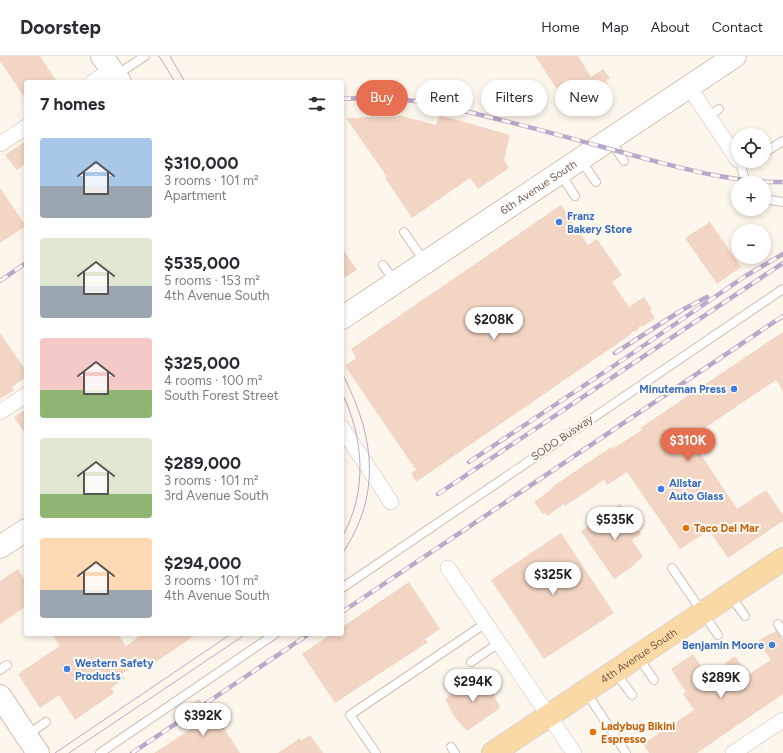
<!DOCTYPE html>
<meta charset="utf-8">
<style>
body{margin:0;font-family:Figtree,sans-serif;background:#f2f2f3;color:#2b2b33;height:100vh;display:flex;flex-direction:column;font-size:15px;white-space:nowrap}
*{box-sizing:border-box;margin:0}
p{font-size:13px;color:#7c7c81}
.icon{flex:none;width:22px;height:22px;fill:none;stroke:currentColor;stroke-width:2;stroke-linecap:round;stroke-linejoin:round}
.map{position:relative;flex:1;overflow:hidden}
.drawer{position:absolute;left:24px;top:24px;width:320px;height:556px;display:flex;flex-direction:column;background:#fff;border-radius:4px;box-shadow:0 2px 6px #0003}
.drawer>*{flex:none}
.hud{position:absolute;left:356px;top:24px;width:367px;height:36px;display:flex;gap:8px}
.tools{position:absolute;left:731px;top:72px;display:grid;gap:8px}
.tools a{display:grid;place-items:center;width:40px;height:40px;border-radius:50%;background:#fff;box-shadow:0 2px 6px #0003;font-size:20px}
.price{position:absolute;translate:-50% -34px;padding:0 9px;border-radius:14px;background:#fff;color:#222;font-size:13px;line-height:26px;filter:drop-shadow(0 1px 2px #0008)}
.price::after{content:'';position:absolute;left:50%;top:24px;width:12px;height:9px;margin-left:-6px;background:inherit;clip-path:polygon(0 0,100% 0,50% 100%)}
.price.active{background:#e76f51;color:#fff}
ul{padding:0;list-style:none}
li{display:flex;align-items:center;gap:12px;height:100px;padding:0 16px}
li span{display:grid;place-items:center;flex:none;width:112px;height:80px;border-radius:4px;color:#555}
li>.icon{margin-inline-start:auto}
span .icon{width:48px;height:48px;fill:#fffc;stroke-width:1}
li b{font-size:17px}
h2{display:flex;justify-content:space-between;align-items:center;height:48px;padding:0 16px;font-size:17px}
.chip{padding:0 14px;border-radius:18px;background:#fff;box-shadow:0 2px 6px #0003;font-size:14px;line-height:36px}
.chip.active{background:#e76f51;color:#fff}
header{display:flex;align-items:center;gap:24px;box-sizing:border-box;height:56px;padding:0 20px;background:#fff;border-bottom:1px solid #e1e1e2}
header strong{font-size:19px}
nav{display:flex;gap:22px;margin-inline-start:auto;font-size:14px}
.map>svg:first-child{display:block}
.building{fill:#f3d5c3}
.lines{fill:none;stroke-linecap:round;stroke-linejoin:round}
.service-casing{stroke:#d1beb0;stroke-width:10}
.minor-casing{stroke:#d1beb0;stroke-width:16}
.secondary-casing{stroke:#d6c0b0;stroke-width:24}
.primary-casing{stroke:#dad1cd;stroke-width:24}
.service{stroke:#fff;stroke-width:8}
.minor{stroke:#fff;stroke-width:15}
.secondary{stroke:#fff;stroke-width:22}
.primary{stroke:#fbd9a5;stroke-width:22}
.tram{stroke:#b9a8c9;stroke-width:1}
.rail-casing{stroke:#b9a8c9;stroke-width:4.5}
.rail{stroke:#fffaf3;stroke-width:3;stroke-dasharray:9;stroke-linecap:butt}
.shop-dot{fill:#3f7fe0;stroke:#fffaf3;stroke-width:1.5}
.food-dot{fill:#e8710a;stroke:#fffaf3;stroke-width:1.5}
.labels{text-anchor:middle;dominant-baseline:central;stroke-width:4;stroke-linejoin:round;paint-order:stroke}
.street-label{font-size:11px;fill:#7a5c4d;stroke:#fffaf3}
.shop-label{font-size:11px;font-weight:bold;fill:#366cbe;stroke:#fffaf3;text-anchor:start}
.food-label{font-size:11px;font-weight:bold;fill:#c56008;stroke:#fffaf3;text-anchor:start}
</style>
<header>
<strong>Doorstep</strong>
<nav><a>Home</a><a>Map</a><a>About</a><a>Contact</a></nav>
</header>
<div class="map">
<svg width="783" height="697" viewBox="0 0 783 697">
<rect width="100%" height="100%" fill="#fdf6ec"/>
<path class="building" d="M0,0H40L57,26H26V44L0,5Z
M535,0H578L591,21L603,13L610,22L605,25L612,35L579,58L564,37L561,39Z
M439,59L510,79L504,104L509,112L478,133L470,122L412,162L385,122L387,121L346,62L402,60L436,69Z
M26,85V107L17,114L5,99Z
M0,132L26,170L0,187Z
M561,149L588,189L597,183L622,219L612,226L629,251L644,241L652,253L650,254L655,262L644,270L639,271L637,275L632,276L630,279L416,426L411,417L416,414L345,310L356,302L351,293Z
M710,166L741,211L717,228L685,182Z
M342,192L357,214L342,223Z
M783,276V335L776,324L690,382L737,453L766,434L783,459V465L728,502L709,474L680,493L627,416L607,429L604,424L565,450L564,448L547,460L545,457L543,458L534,446L553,432L552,431L611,391L612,393L642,374L640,372Z
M0,277L26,315V321L12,331L14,334L0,343Z
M26,353V379L14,361Z
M620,448L641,478L632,484L643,501L635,507L636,508L614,523L581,475Z
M561,477L614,557L544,603L491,524Z
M18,513L26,526V550L0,568V525Z
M409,526L440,573L425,583L428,586L335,647L302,598L331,578H342V571Z
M776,575L783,583V638L697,697H649L643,688L694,654L683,638L686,636L671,613L693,598L708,621L726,609L725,607L735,600L748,619L771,604L758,585Z
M52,578H118L126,590L142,578H197L146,613L141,605L122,618L125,622L111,632L114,637L75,664L59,639L40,652L18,618L60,590Z
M479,620L492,634L500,652L467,675L454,660L445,643Z
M199,643L210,660L214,657L240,697H154L203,665L191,648Z
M310,679L323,697H278L300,682L301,685Z"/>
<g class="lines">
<g class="service-casing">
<path id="service" d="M115,20L145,0
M709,60L719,53
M610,84L624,105
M764,97L783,85
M580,103L596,126
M745,105L740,107L746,127
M560,117L575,140
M764,143L783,146
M404,176L425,206
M383,209L395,226
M672,512L718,579
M342,532L783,233
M730,539L745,560
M778,568L783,576
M638,601L654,624
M471,606L499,587
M0,614L7,609
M615,616L632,639
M586,636L626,697
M27,679L46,666
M451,691L455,697
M100,697L275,578
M376,697L350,659L486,567"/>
</g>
<g class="minor-casing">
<path id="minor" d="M93,26L111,14
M689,31L738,104
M0,88L26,71
M0,356L26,339
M342,372L391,446
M448,512L574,697
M733,697L783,664"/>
</g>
<g class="secondary-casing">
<g id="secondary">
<path d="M102,0L120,26"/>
<path id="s1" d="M342,262L735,0"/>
<path d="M0,491L26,474"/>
<path d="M0,640L38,697"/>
</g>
</g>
<g class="primary-casing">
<g id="primary">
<path id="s2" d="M493,697L783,503"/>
</g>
</g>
<use href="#service" class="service"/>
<use href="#minor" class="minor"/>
<use href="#secondary" class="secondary"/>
<use href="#primary" class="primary"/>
<path class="tram" d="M159,0L175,26
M170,0L185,26
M342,317C374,379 383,437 342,498
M342,337C364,382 368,436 342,481
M55,697L231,578
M69,697L246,578"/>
<g class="rail-casing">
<path id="rail" d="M342,43C372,41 402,42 432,48C454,52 476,58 497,63C546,75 595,89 643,102C689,114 736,127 783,126
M0,225L26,207
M615,297L682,254L707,241
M469,406L624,303L744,221L783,198
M438,438L783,207
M342,556L783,260
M132,697L309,578"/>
</g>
<use href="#rail" class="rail"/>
</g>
<g class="shop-dot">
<circle cx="559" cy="166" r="4"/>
<circle cx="734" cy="333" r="4"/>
<circle cx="661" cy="433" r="4"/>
<circle cx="772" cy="589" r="4"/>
<circle cx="67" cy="613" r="4"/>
</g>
<g class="food-dot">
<circle cx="686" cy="472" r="4"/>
<circle cx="593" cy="676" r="4"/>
</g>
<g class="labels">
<g class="street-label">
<text stroke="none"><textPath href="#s1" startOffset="236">6th Avenue South</textPath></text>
<text transform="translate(562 382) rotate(-34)">SODO Busway</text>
<text stroke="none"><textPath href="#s2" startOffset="175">4th Avenue South</textPath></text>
</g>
<g class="shop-label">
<text x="567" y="160">Franz<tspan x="567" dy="13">Bakery Store</tspan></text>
<text x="726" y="333" text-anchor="end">Minuteman Press</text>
<text x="669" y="427">Allstar<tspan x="669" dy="13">Auto Glass</tspan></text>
<text x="764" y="589" text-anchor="end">Benjamin Moore</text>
<text x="75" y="607">Western Safety<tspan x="75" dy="13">Products</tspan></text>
</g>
<g class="food-label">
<text x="694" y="472">Taco Del Mar</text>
<text x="601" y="670">Ladybug Bikini<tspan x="601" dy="13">Espresso</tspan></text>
</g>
</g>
</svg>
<div class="tools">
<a><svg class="icon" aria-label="locate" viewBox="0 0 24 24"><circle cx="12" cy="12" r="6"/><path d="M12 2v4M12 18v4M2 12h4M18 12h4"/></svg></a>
<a>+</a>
<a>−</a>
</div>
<b class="price" style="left:494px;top:285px">$208K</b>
<b class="price active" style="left:688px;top:406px">$310K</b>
<b class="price" style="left:615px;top:485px">$535K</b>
<b class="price" style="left:553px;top:540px">$325K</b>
<b class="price" style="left:721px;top:643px">$289K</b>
<b class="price" style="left:473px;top:647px">$294K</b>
<b class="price" style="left:203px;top:681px">$392K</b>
<div class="hud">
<a class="chip active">Buy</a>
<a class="chip">Rent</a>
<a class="chip">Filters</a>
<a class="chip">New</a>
</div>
<section class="drawer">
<h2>7 homes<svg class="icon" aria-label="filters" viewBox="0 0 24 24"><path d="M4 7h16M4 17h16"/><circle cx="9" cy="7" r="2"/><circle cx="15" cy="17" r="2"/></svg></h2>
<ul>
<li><span style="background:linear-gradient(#a9c7e8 60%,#9aa5b1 0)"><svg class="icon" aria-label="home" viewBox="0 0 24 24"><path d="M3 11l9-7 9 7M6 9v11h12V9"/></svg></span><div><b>$310,000</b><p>3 rooms · 101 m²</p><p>Apartment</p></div></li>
<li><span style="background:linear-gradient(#dfe7d0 60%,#9aa5b1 0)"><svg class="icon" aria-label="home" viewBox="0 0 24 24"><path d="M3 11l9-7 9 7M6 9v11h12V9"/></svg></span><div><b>$535,000</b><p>5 rooms · 153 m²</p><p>4th Avenue South</p></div></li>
<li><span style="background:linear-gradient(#f6c9c9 65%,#8fb573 0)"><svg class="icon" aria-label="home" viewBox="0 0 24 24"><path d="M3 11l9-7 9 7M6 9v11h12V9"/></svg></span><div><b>$325,000</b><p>4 rooms · 100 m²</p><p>South Forest Street</p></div></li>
<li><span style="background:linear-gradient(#dfe7d0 70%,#8fb573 0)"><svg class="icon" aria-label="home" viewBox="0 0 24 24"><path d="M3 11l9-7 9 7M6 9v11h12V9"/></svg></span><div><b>$289,000</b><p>3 rooms · 101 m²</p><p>3rd Avenue South</p></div></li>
<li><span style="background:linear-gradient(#ffd9b3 65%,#9aa5b1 0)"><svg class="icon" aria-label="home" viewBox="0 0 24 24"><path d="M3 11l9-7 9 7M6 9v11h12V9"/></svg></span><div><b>$294,000</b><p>3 rooms · 101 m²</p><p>4th Avenue South</p></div></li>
</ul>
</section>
</div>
